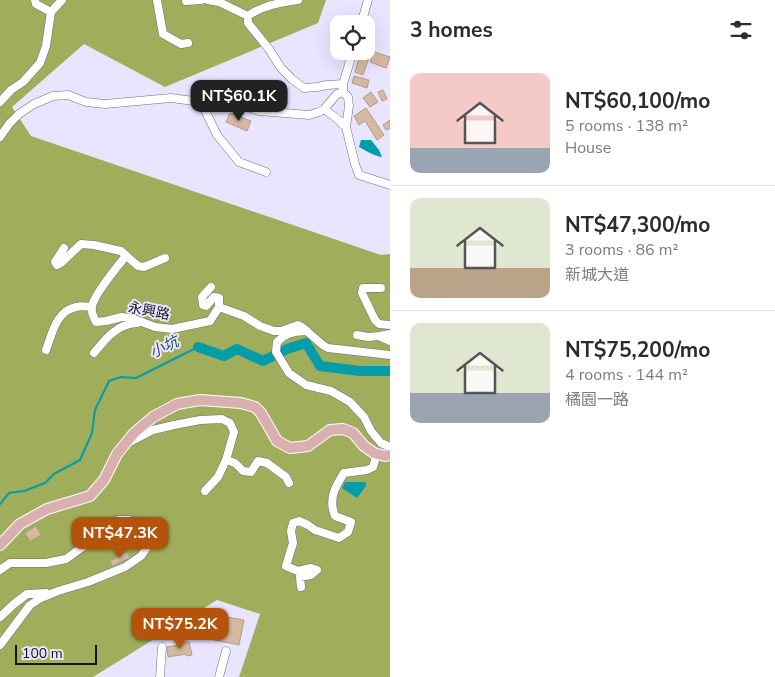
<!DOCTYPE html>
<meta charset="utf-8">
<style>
body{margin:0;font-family:"Nunito Sans","Noto Sans TC",sans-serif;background:#f2f2f3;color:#2b2b33;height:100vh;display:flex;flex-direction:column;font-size:19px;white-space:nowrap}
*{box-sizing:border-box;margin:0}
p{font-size:16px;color:#7c7c81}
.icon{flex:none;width:28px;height:28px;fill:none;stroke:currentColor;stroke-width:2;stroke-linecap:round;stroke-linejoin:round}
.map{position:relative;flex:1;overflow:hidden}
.sheet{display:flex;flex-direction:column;background:#fff;width:385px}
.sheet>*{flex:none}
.buttons{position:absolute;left:330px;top:15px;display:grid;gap:10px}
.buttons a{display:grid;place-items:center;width:45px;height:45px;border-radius:10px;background:#fff;box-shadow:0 5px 20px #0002;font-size:25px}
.scale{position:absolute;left:15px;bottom:12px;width:82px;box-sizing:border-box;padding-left:5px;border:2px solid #15121d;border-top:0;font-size:14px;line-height:18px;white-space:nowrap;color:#15121d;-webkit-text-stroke:4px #e9e4ff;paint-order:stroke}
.price{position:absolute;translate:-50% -42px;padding:0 11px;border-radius:10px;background:#b45309;color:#fff;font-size:16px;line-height:32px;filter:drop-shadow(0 1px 2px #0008)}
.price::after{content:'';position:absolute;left:50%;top:30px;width:15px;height:11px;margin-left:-8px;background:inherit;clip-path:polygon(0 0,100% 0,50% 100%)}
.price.selected{background:#222;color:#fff}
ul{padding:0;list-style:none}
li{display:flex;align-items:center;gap:15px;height:125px;padding:0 20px}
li+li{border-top:1px solid #e1e1e2}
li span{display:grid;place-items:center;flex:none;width:140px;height:100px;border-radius:10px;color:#555}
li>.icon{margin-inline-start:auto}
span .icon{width:60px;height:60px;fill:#fffc;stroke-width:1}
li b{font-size:21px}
h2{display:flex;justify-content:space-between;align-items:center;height:60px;padding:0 20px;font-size:21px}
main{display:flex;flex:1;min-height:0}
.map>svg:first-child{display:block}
.forest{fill:#a0ae5c}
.water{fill:#039ca9}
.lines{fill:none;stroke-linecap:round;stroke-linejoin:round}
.stream{stroke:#039ca9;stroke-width:2}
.river{stroke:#039ca9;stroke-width:10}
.building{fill:#d4baa1;stroke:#b49b83}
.minor-casing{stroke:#716a87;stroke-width:9}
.major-casing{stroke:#fff;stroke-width:12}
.minor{stroke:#fff;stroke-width:8}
.major{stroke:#daafaf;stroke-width:10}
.labels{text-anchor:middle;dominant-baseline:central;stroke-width:4;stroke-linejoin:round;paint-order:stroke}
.street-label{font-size:14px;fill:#15121d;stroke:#e9e4ff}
.water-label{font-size:15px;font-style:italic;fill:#20545a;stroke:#e9e4ff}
</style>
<main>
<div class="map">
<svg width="390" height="677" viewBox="0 0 390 677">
<rect width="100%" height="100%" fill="#e9e4ff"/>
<path class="forest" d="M0,0H326L318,23L165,87L84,44L12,107L31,136L381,255L390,254V677H239L260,614L217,600L93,677H0Z"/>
<path class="water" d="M361,140H371L379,150L382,157C377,157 364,150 359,147Z
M345,482H364L366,483V486L357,498L342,488Z"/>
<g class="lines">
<path class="stream" d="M0,504L9,493L24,491L45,483L54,474L80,460L92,433L95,410L109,381L121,377L136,378L198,347"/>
<path class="river" d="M198,347L224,356L237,349L263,361L287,349L306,343L320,366L360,371H390"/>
</g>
<path class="building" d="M366,50L371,52L363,75L355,72L361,51H366Z
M374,52L390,57L386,68L370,62Z
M354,76L369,80L367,88L352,83Z
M383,90L387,99L382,101L378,92Z
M371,92L378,102L370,107L363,98Z
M366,108L384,135L377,140L365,121L359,125L354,116Z
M230,113L251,121L247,131L226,122Z
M390,120V128L386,130L383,125Z
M36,526L41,535L30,541L25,533Z
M127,552L130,558L112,566L110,561Z
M215,615L244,620L239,645L210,639Z
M185,642H189L192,655L187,656L186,654L168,657L167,647L185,644Z"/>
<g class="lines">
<g class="minor-casing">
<path id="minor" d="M35,0L36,4L51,12
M157,0L163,34L181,44L188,43
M208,0L219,2L248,16C261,6 282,2 298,0
M186,1L201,0
M248,16V23L269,49L281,68L292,79L304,88L317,87L327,85L343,84
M361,24L368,0
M343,92L348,97L349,106L346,127L355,164L359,175L390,185
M0,102L11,90L23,82L40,63L46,46L51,12L62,0
M201,102L217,135L239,162L266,172
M324,109L340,121L342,124
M0,137L9,124L19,114L34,104L53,96L68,95L86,102L105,104L171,98L201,102L222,97L234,98L245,106L259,111L309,115L319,112L324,109L337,94L343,92V84L353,51
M64,248L55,262L57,265L62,262L81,244L94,245L121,251L138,266L144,267L165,258
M126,256C117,267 95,293 92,306C91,312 93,316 96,322L106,321L122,317L134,319L155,327L172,329L210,321L219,307
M211,287L202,297L203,305L206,306L214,297L219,298V307
M381,288H363L362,293L375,320L379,324L390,325
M219,307L244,316L260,326L274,331H281L298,325L302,327L324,346L328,348L390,355
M307,331C293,332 288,332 277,342L276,352L289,373L306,385L331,391L350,402L364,417L371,431L381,443L390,447
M390,334L379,336L390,341
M357,335L368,337L379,336
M46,350C52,334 56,311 76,307C81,305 88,307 92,307
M94,353C106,338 117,324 137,323
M126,444L153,430L174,425L200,420L222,419L230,423L234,432L226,460L218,477L205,491
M226,460L235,463L243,471L251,472L258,461L267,463L286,477L289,483
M0,570L10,563H46L66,559L84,546L105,526L119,520H129L140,524L147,533L148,546L141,556L125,567L88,582L58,591L41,598L30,605L0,645
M301,587L300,577L311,575L317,570L311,568L298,571L286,566L293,543L291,531L293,523L299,521L308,525L315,530L339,538L348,532L351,522L335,516C328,499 335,487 344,473L367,470L373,467L377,454
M0,617L14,604L27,594L46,593
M160,677L162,647
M219,677L226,651"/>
</g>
<g class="major-casing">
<path id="major" d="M0,545L20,524L47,509L90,496L104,480L117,454L134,433L153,417L177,404L200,400L241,403L255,407L261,413L277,441L290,448L308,446L330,430L343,429L353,433L364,446L374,453L385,456L390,455"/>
</g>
<use href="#minor" class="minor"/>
<use href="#major" class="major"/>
</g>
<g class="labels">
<g class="street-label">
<text transform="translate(149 311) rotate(11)">永興路</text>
</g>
<g class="water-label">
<text transform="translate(164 347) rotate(-26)">小坑</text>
</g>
</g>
</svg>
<div class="buttons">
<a><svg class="icon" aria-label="locate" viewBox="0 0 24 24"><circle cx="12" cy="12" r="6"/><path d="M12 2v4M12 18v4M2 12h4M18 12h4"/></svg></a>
</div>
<div class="scale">100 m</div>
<b class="price selected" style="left:239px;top:122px">NT$60.1K</b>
<b class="price" style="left:120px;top:559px">NT$47.3K</b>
<b class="price" style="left:180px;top:650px">NT$75.2K</b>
</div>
<section class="sheet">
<h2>3 homes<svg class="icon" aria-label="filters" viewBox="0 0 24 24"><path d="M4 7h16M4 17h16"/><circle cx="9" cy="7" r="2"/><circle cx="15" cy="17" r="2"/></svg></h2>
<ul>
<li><span style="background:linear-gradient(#f6c9c9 75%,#9aa5b1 0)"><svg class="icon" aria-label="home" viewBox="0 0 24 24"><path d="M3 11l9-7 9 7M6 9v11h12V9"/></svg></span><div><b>NT$60,100/mo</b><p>5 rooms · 138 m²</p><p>House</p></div></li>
<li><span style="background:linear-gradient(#dfe7d0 70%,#b9a48a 0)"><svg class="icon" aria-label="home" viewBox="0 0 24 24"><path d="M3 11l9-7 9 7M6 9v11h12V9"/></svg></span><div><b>NT$47,300/mo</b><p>3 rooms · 86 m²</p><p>新城大道</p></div></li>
<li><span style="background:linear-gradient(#dfe7d0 70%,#9aa5b1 0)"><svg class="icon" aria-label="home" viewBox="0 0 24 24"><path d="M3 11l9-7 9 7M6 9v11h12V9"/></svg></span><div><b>NT$75,200/mo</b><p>4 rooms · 144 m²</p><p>橘園一路</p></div></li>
</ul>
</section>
</main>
